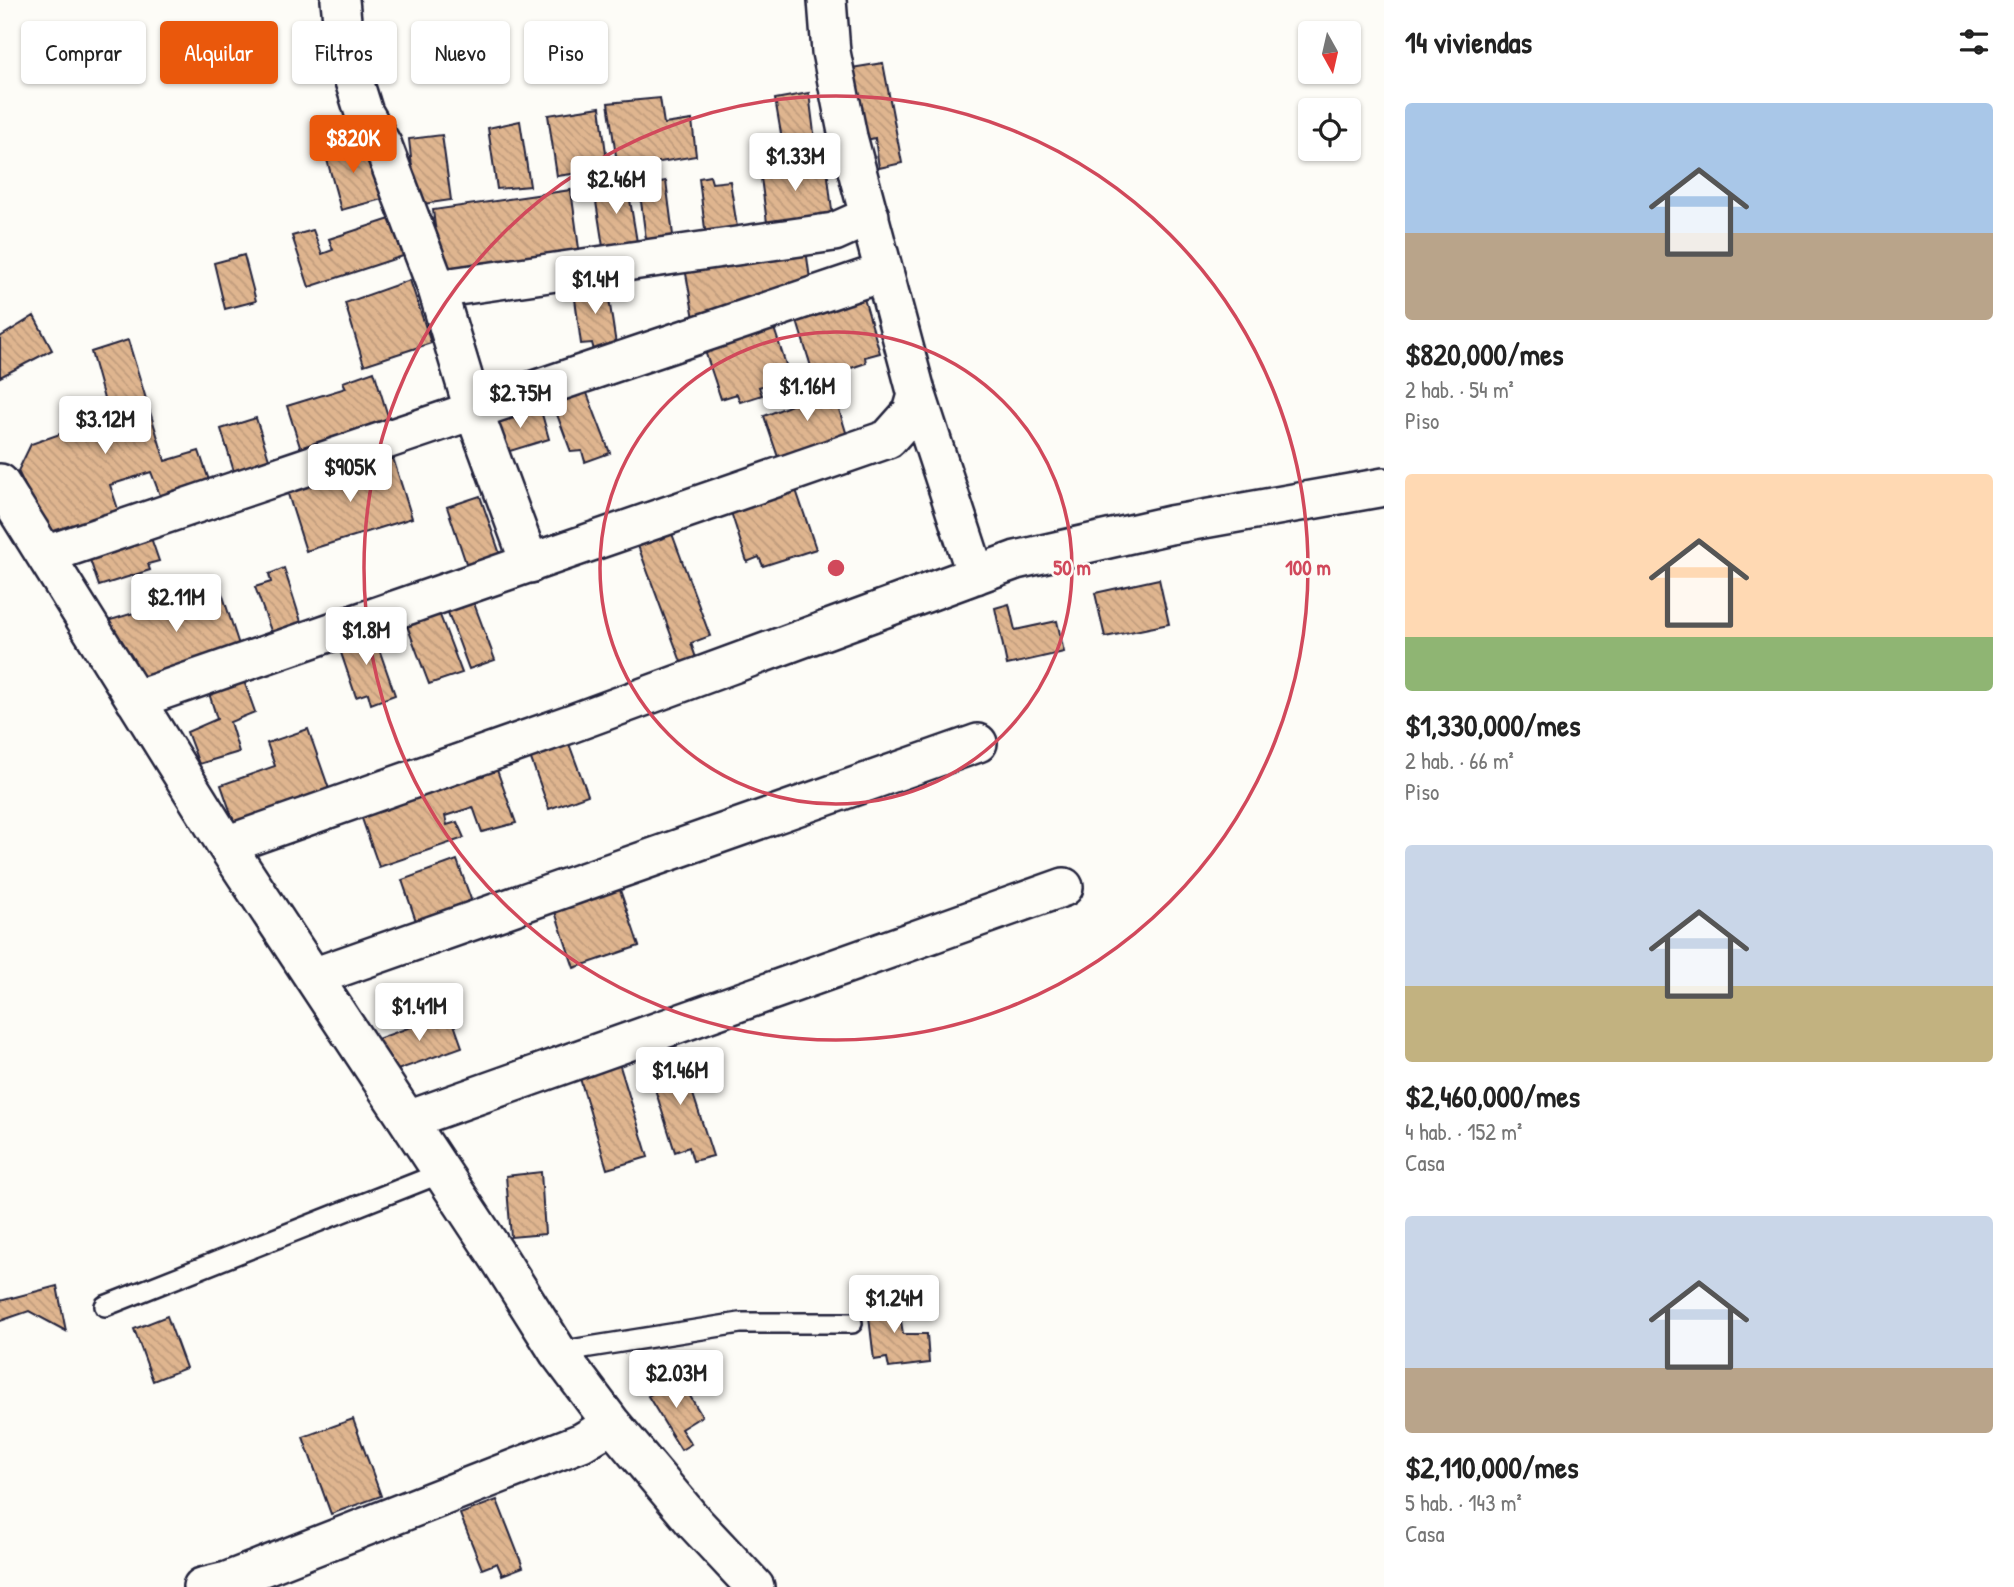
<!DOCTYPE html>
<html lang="es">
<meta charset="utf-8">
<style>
body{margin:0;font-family:"Patrick Hand",sans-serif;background:#f6f6f6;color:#222;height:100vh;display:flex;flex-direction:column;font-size:26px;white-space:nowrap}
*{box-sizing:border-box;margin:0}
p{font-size:23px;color:#767676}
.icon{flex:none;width:38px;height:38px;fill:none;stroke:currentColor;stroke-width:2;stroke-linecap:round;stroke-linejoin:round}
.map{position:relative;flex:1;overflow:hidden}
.side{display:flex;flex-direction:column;background:#fff;width:630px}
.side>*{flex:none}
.top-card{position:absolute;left:21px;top:21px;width:665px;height:63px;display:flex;gap:14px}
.needle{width:46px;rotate:172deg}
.controls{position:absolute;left:1298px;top:21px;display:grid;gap:14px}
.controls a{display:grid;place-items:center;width:63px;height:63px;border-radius:7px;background:#fff;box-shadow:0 2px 5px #0004;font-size:35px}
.price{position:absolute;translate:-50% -60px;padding:0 16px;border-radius:7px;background:#fff;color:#222;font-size:23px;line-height:46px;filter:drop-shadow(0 2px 4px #0008)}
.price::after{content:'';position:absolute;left:50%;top:42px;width:21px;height:16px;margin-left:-10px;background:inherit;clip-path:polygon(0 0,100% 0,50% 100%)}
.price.active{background:#ea580c;color:#fff}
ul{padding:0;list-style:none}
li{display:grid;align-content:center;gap:14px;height:371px;padding:0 21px}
li span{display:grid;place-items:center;height:217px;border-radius:7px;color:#555}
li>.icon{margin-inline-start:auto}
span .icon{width:126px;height:126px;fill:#fffc;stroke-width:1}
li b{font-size:30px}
h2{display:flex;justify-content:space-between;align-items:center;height:84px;padding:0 21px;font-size:30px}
.tag{padding:0 24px;border-radius:7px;background:#fff;box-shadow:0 2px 5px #0004;font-size:24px;line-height:63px}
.tag.active{background:#ea580c;color:#fff}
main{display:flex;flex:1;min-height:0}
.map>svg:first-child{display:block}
.building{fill:url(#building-back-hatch);stroke:#22223b;stroke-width:2}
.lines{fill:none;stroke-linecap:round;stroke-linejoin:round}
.lane-casing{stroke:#22223b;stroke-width:24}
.street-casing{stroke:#22223b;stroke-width:42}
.lane{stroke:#fdfcf7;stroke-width:19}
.street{stroke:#fdfcf7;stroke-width:37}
.ring{fill:none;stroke:#d1495b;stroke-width:3.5}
.centre{fill:#d1495b;stroke:#fdfcf7;stroke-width:3.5}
.ring-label{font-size:21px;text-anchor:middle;font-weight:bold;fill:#d1495b;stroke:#fdfcf7;stroke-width:5;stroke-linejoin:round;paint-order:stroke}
</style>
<main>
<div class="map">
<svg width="1384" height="1587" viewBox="0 0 1384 1587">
<defs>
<pattern id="building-back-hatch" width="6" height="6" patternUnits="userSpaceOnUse" patternTransform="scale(1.75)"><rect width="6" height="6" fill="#dfb58f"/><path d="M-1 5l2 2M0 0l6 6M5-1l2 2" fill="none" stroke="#bf9b7c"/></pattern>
</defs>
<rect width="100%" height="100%" fill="#fdfcf7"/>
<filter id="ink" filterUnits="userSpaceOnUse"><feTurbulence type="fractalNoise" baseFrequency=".0143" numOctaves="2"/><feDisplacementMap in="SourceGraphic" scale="14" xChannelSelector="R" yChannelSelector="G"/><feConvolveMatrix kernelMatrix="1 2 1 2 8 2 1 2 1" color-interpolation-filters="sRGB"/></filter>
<g filter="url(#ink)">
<path class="building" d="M883,63L902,163L879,168L875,138L858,142L845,69Z
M809,93L815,141L783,145L775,99Z
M660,98L664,124L692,120L696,156L618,169L608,103Z
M600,107L608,169L557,176L548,115Z
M520,121L530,186L497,189L488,128Z
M442,135L451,200L416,205L409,139Z
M363,140L382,199L341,210L324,149Z
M793,158L795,165L826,160L833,219L768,230L759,163Z
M626,176L638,248L604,253L594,189L608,187L606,180Z
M710,176L712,183L730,181L738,234L706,238L699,178Z
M666,181L674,243L647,247L639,186Z
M571,190L580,256L441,275L433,210Z
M390,219L403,256L309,287L292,236L313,230L322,254L333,250L329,239Z
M806,249L811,287L695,324L685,268Z
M244,255L256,301L225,309L214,263Z
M606,279L617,351L595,354L592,343L581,344L573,284Z
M410,280L431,343L364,365L345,303Z
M863,295L880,353L865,357L866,363L833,374L831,369L813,373L796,318Z
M34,316L52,350L0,377V337Z
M773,325L790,377L759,387L762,395L740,402L737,394L721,399L704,348Z
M128,340L165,461L199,451L212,489L163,503L151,472L110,485L121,518L52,542L18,471L31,444L109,417L91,352Z
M374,371L391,426L302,453L287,406L346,388L343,382Z
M829,377L849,442L781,466L764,416L792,405L788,390Z
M585,388L610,453L585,462L582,451L571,452L552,401Z
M540,407L549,439L500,454L491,422Z
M256,418L272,468L236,478L221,429Z
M393,458L412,518L306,551L287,491Z
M795,487L816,549L763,566L759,557L747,562L730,509Z
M480,496L502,560L469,572L447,507Z
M671,531L710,636L691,643L698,664L684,670L637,543Z
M150,535L159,561L148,564L150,570L99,586L89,557Z
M284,568L303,628L274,639L255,587L271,582L269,574Z
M1159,579L1169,624L1105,637L1095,593Z
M220,587L240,648L138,681L107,621Z
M472,598L495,660L469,669L446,607Z
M1009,604L1015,630L1057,621L1064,652L1007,665L995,608Z
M438,610L462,673L429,684L406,623Z
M372,629L395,695L371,704L368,693L356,697L337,641Z
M243,678L255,712L230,722L239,752L199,764L187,732L217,719L208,690Z
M308,729L329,789L234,822L221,785L275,766L267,743Z
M565,733L588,795L549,809L527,748Z
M493,759L516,823L482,832L473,807L445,816L447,825L457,822L464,838L379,867L358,807Z
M457,860L473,905L417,924L402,880Z
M619,887L639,946L574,968L554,909Z
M450,1013L462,1047L389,1073L377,1039Z
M680,1054L713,1156L693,1161L689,1147L675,1152L647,1064Z
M619,1063L648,1157L607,1169L579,1075Z
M541,1172L545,1234L511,1237L506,1176Z
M57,1286L66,1331L29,1311L0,1321V1301Z
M897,1295L903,1334H927L929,1363L889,1368L887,1358L874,1360L867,1299Z
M167,1316L186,1368L153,1381L134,1329Z
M679,1378L702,1416L681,1429L691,1444L681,1450L648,1396Z
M353,1419L381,1496L331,1514L303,1437Z
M497,1500L523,1567L502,1575L497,1563L482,1569L460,1514Z"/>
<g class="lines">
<g class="lane-casing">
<path id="lane" d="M105,1306L441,1173
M558,1352L740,1323H852"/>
</g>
<g class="street-casing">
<path id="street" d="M340,0L345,52L364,113L383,146L437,289L473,409L530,564
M827,0L831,52L848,137L917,395L976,575
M437,289L834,232L870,216
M0,483L226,845L500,1260L558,1352L612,1424L695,1523L755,1587
M45,555L884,272
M135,700L888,439L912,412L917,395
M226,845L570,724L1016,560L1170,525L1384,487
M313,977L978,743
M408,1120L1064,887
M202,1587L227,1581L582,1442L612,1424"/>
</g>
<use href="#lane" class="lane"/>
<use href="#street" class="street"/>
</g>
</g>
<g class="ring">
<circle cx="836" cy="568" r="236"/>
<circle cx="836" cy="568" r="472"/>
</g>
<circle cx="836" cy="568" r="10" class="centre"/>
<g class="ring-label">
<text x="1072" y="575">50 m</text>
<text x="1308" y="575">100 m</text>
</g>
</svg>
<div class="controls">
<a><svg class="needle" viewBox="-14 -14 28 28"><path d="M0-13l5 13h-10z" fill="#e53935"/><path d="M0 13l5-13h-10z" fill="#767676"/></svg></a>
<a><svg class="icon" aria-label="locate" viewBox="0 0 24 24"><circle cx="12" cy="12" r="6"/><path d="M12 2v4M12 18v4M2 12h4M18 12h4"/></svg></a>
</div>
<b class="price active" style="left:353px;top:175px">$820K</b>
<b class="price" style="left:795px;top:193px">$1.33M</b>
<b class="price" style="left:616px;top:216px">$2.46M</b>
<b class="price" style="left:595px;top:316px">$1.4M</b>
<b class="price" style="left:807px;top:423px">$1.16M</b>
<b class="price" style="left:520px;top:430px">$2.75M</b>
<b class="price" style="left:105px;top:456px">$3.12M</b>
<b class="price" style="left:350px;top:504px">$905K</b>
<b class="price" style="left:176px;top:634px">$2.11M</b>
<b class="price" style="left:366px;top:667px">$1.8M</b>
<b class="price" style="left:419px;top:1043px">$1.41M</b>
<b class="price" style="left:680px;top:1107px">$1.46M</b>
<b class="price" style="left:894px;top:1335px">$1.24M</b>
<b class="price" style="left:676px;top:1410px">$2.03M</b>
<div class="top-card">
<a class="tag">Comprar</a>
<a class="tag active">Alquilar</a>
<a class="tag">Filtros</a>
<a class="tag">Nuevo</a>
<a class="tag">Piso</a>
</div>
</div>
<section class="side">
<h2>14 viviendas<svg class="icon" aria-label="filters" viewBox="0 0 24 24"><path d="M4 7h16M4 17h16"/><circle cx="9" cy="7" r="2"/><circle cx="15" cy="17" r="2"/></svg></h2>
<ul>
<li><span style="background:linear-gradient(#a9c7e8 60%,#b9a48a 0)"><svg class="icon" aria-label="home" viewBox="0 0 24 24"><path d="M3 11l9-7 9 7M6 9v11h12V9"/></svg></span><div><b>$820,000/mes</b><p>2 hab. · 54 m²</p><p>Piso</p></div></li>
<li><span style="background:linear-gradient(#ffd9b3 75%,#8fb573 0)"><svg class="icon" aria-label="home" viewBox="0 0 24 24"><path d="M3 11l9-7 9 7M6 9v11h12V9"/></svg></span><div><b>$1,330,000/mes</b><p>2 hab. · 66 m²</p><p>Piso</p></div></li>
<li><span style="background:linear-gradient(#c9d6e8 65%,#c2b280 0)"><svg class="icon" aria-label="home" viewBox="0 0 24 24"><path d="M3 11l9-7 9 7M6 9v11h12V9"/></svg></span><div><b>$2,460,000/mes</b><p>4 hab. · 152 m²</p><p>Casa</p></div></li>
<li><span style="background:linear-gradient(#c9d6e8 70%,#b9a48a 0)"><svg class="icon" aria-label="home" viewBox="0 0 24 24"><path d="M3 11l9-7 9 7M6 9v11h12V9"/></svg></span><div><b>$2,110,000/mes</b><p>5 hab. · 143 m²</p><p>Casa</p></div></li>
</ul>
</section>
</main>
